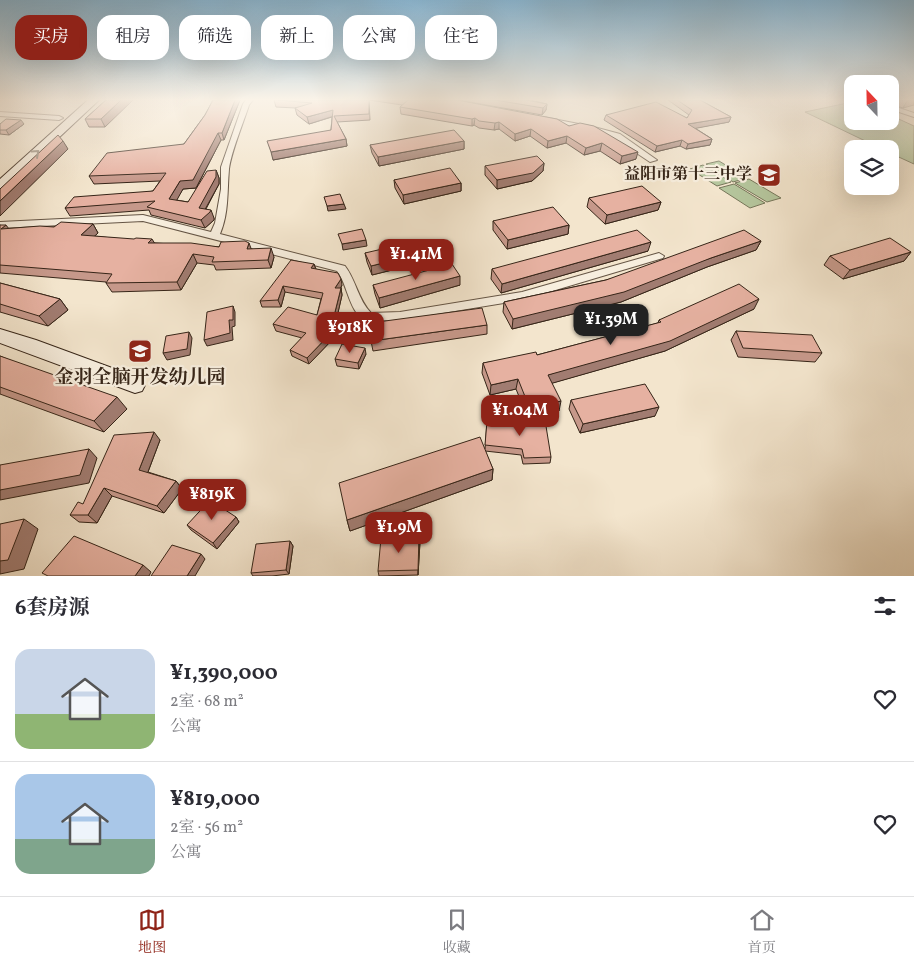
<!DOCTYPE html>
<html lang="zh">
<meta charset="utf-8">
<style>
body{margin:0;font-family:Vollkorn,"Noto Serif SC",serif;background:#f7f7f7;color:#2b2b33;height:100vh;display:flex;flex-direction:column;font-size:19px;white-space:nowrap}
*{box-sizing:border-box;margin:0}
p{font-size:16px;color:#7c7c81}
.icon{flex:none;width:28px;height:28px;fill:none;stroke:currentColor;stroke-width:2;stroke-linecap:round;stroke-linejoin:round}
.map{position:relative;height:576px;overflow:hidden}
.drawer{display:flex;flex-direction:column;background:#fff;flex:1}
.drawer>*{flex:none}
.banner{position:absolute;left:15px;top:15px;width:500px;height:45px;display:flex;gap:10px}
.needle{width:32px;rotate:338deg}
.tools{position:absolute;left:844px;top:75px;display:grid;gap:10px}
.tools a{display:grid;place-items:center;width:55px;height:55px;border-radius:10px;background:#fff;box-shadow:0 5px 20px #0002;font-size:25px}
.price{position:absolute;translate:-50% -42px;padding:0 11px;border-radius:10px;background:#8f2418;color:#fff;font-size:16px;line-height:32px;filter:drop-shadow(0 1px 2px #0008)}
.price::after{content:'';position:absolute;left:50%;top:30px;width:15px;height:11px;margin-left:-8px;background:inherit;clip-path:polygon(0 0,100% 0,50% 100%)}
.price.current{background:#222;color:#fff}
ul{padding:0;list-style:none}
li{display:flex;align-items:center;gap:15px;height:125px;padding:0 15px}
li+li{border-top:1px solid #e1e1e2}
li span{display:grid;place-items:center;flex:none;width:140px;height:100px;border-radius:15px;color:#555}
li>.icon{margin-inline-start:auto}
span .icon{width:60px;height:60px;fill:#fffc;stroke-width:1}
li b{font-size:21px}
h2{display:flex;justify-content:space-between;align-items:center;height:60px;padding:0 15px;font-size:21px}
.chip{padding:0 18px;border-radius:15px;background:#fff;box-shadow:0 5px 20px #0002;font-size:18px;line-height:45px}
.chip.current{background:#8f2418;color:#fff}
.tabs{display:flex;justify-content:space-around;align-items:center;height:70px;border-top:1px solid #e1e1e2;background:#fff;font-size:14px;color:#7c7c81}
.tabs a{display:grid;justify-items:center;gap:2px}
.tabs .current{color:#8f2418}
.map>svg:first-child{display:block}
.green{fill:#b5c69d;stroke:#76765a}
.lines{fill:none;stroke-linecap:round;stroke-linejoin:round}
.street-casing{stroke:#655545;stroke-width:2}
.secondary-casing{stroke:#362518;stroke-width:2}
.street{fill:#f7eede;fill-rule:evenodd}
.secondary{fill:#f7eede;fill-rule:evenodd}
.wall{fill:#c6988a;stroke:#362518}
.shaded-wall{fill:#a17c71;stroke:#362518}
.building{fill:#e6b1a1;stroke:#362518}
.oneway{stroke:#968a7b}
.labels{text-anchor:middle;dominant-baseline:central;stroke-width:4.5;stroke-linejoin:round;paint-order:stroke}
.far-poi-label{font-size:16px;font-weight:bold;fill:#362518;stroke:#f7eede;text-anchor:end}
.poi-label{font-size:19px;font-weight:bold;fill:#362518;stroke:#f7eede}
</style>
<div class="map">
<svg width="914" height="576" viewBox="0 0 914 576">
<rect width="100%" height="100%" fill="#f3e5cd"/>
<filter id="stains"><feTurbulence type="fractalNoise" baseFrequency=".004" numOctaves="4"/><feColorMatrix values="0 0 0 0 .2 0 0 0 0 .09 0 0 0 0 .02 0 0 0 .5 -.17"/></filter>
<radialGradient id="worn" r=".72"><stop offset=".6" stop-color="#630" stop-opacity="0"/><stop offset="1" stop-color="#630" stop-opacity=".3"/></radialGradient>
<path class="green" d="M852,102V121H890V115L914,126V164L890,153V149H882L805,112Z
M719,161L747,178L733,182L706,164Z
M703,165L731,182L717,186L690,169Z
M749,179L781,198L767,202L735,183Z
M734,184L765,203L750,208L719,188Z"/>
<g class="lines">
<g class="street-casing">
<path id="street" d="M246,100H253L249,105C244,121 231,152 229,169C227,191 229,213 220,234L345,266C356,280 358,300 371,313L400,312L522,292L659,253L664,256L663,258L522,300L400,320L368,321C349,316 348,284 337,271L143,221L0,228V222L143,215L211,232L215,223L221,189V167L243,104Z
M890,105L914,113V117L890,109Z
M0,112L59,116L63,118L59,120L0,116Z
M543,117L594,127L620,134L657,160L650,162L614,138L543,121Z"/>
</g>
<g class="secondary-casing">
<path id="secondary" d="M88,100H99L4,189L0,190V179Z
M0,329L36,340L142,379L145,385L142,391L135,393L0,343Z"/>
</g>
<use href="#street" class="street"/>
<use href="#secondary" class="secondary"/>
</g>
<path class="wall" d="M106,100L105,127H89L85,119Z
M213,100H240L224,140H221L196,188L183,189L176,200L188,202L216,170L219,178V184L206,209L214,218V220L205,228L151,215L149,210L70,216L65,208L153,191L160,181L94,184L89,176L184,144L205,115Z
M274,100H457L569,126L636,159L620,164L600,151L584,155L566,143L547,148L530,136L515,141L499,129L494,130L479,128L474,125L472,126L401,114L400,107L402,105L369,100L370,120L337,122L346,139L347,146L273,160L331,130L332,117L309,124L297,115L295,108H296L276,107Z
M458,100H530L547,104L546,110L542,115Z
M668,100H700L731,117L729,122L695,128L712,139L710,145L686,149L680,146L655,152L604,120L606,115L687,118L689,115Z
M890,100H914L903,108L890,104Z
M0,124H24L9,135L0,134Z
M464,141V149L379,166L372,153L370,145Z
M544,163L543,171L532,181L497,189L485,175V166Z
M394,180L461,183V191L404,204L395,188Z
M589,198L661,202L658,210L605,224L587,207Z
M493,221L569,225L568,234L507,249L493,230Z
M93,224L98,233L94,236L155,243L252,249L274,257L271,268L216,270L214,265L197,263L181,290L112,292L106,283V282L0,273V225L8,229L54,227Z
M761,241L756,250L707,267L621,302L512,329L503,312L504,302L606,280Z
M648,251L501,293L491,279L492,269Z
M911,252L904,261L843,279L824,265L830,256Z
M365,253H424V262L372,275L367,262Z
M314,264L316,269L342,285L341,288L342,295L336,321L351,323L353,330L346,343L332,340L309,364L292,356L290,350L302,338L276,331L273,324L317,315L321,299L285,292L281,307H262L260,301Z
M0,283L60,299L68,310L48,326L0,312Z
M373,285H460L380,308L375,294Z
M754,309L665,351L552,383L559,411L537,416L533,407L524,409L516,389L490,395L482,373L483,363L537,355L658,323L659,320Z
M487,325V334L373,351L371,341Z
M736,331L822,353L815,362L738,357L731,340Z
M366,354L359,369L337,366L335,359Z
M0,356L127,409L104,432L0,394Z
M571,400L655,416L580,433L569,409Z
M487,421L551,457L550,463L523,464L521,455L485,451L493,469L492,480L350,531L347,520L485,449Z
M160,440L148,472L176,481L182,489L164,513L112,496L97,523L79,522L70,515Z
M236,517L239,522L217,549L191,530L187,525Z
M290,541L293,546L289,574L272,576H253L251,573Z
M420,542L418,575L379,576L378,571Z"/>
<path class="shaded-wall" d="M121,100H133L105,127L101,119Z
M235,100H240L224,140L222,133Z
M911,100H914V105L903,108L907,101Z
M547,104L546,110L542,115L543,108Z
M333,110L334,116L309,124L307,117Z
M731,117L729,122L687,130L688,124Z
M475,118L474,125L472,126V119Z
M21,120L24,124L9,135L6,130Z
M499,122V129L494,130L495,123Z
M531,129L530,136L515,141V134Z
M218,133L221,140L196,188L183,189L173,207L169,199L180,181Z
M567,136L566,143L547,148L548,141Z
M346,139L347,146L273,160L271,152Z
M712,139L710,145L686,149L688,144Z
M682,140L680,146L655,152L657,146Z
M63,141L68,149L0,216V201Z
M464,141V149L379,166L378,157Z
M602,143L600,151L584,155L586,148Z
M638,152L636,159L620,164L622,156Z
M544,163L543,171L532,181L497,189V180Z
M216,170L219,178V184L202,215L199,208Z
M461,183V191L404,204L403,195Z
M661,202L658,210L605,224L607,215Z
M344,204L346,209L328,211L327,206Z
M211,210L214,218V220L205,228L201,220Z
M93,224L98,233L87,243L81,235Z
M6,225L12,233L1,229Z
M569,225L568,234L507,249L508,240Z
M152,239L157,247L148,243Z
M366,240L367,246L343,250L342,244Z
M761,241L756,250L707,267L621,302L512,329L513,319L711,258Z
M651,242L648,251L501,293L502,284Z
M249,243L252,251L247,249Z
M271,248L274,257L271,268L268,260Z
M911,252L904,261L843,279L850,270Z
M424,253V262L372,275L371,266Z
M193,254L197,263L181,290L177,282Z
M314,264L316,270L311,268Z
M460,276V285L380,308L379,298Z
M341,279L342,285L337,295L335,288Z
M283,286L285,292L281,307L278,300Z
M341,288L342,295L335,326L333,320Z
M60,299L68,310L48,326L39,316Z
M759,299L754,309L665,351L546,385L548,375Z
M233,306L235,312V326L232,327L233,340L207,346L204,340L229,320Z
M351,323L353,330L346,343L344,337Z
M189,332L192,338L190,355L167,360L163,353Z
M330,334L332,340L309,364L307,358Z
M365,348L366,354L359,369L358,363Z
M518,379L516,389L490,395L491,385Z
M117,397L127,409L104,432L94,421Z
M535,397L533,407L524,409L526,399Z
M561,401L559,411L537,416L539,406Z
M659,407L655,416L580,433L583,424Z
M154,432L160,440L146,477L139,470Z
M89,449L97,458L89,483L0,500V490Z
M493,469L492,480L350,531L347,520Z
M176,481L182,489L164,513L157,506Z
M104,488L112,496L97,523L88,515Z
M236,517L239,522L217,549L213,543Z
M24,519L38,529L24,569L0,574V561Z
M419,537L420,542L418,575V570Z
M290,541L293,546L289,574L286,570Z
M201,554L205,559L195,576H187Z
M143,565L151,572L149,576H135Z"/>
<path class="building" d="M106,100H121L101,119H85Z
M213,100H235L222,133H218L193,180L180,181L169,199L188,202L207,171L216,170V177L199,208L211,210L210,212L201,220L147,207L155,201L65,208L74,197L153,191L166,173L89,176L107,153L184,144L205,115Z
M278,100H369V114L334,116L346,139L271,152L267,141L331,130L333,110L307,117L295,108L312,103Z
M408,100H457L557,119L569,126L580,123L594,126L638,152L622,156L602,143L586,148L567,136L548,141L531,129L515,134L499,122L495,123L479,121L475,118L472,119L400,107Z
M495,100H526L547,104L543,108Z
M677,100H700L731,117L688,124L712,139L688,144L682,140L657,146L606,115L656,102L687,118L692,110Z
M6,119L21,120L6,130H0V124Z
M454,130L464,141L378,157L370,145Z
M58,135L63,141L0,201V189Z
M537,156L544,163L533,173L497,180L485,166Z
M450,168L461,183L403,195L394,180Z
M642,186L661,202L607,215L589,198Z
M340,194L344,204L327,206L324,197Z
M553,207L569,225L508,240L493,221Z
M61,222L93,224L81,235L134,239L136,238L152,239L148,243H191L219,247L221,242L245,241L249,243L247,249L271,248L268,260L212,262L214,257L193,254L177,282L106,283L112,274L0,265V225H6L1,229L40,226L54,227Z
M362,229L366,240L342,244L338,234Z
M637,230L651,242L502,284L492,269Z
M744,230L761,241L711,258L624,292L513,319L504,302L606,280Z
M890,238L911,252L850,270L830,256Z
M417,241L424,253L371,266L365,253Z
M291,260L314,264L311,268L338,273L341,279L335,288H341L333,320L351,323L344,337L330,334L307,358L290,350L306,333L273,324L288,307L317,315L323,293L283,286L278,300L260,301Z
M452,264L460,276L379,298L373,285Z
M0,283L60,299L39,316L0,304Z
M739,284L759,299L670,341L548,375L561,401L539,406L535,397L526,399L518,379L491,385L483,363L536,352L537,355L661,322L659,320Z
M233,306V320H229L230,333L204,340L207,312Z
M482,308L487,325L371,341L370,323Z
M736,331L812,335L822,353L743,348Z
M189,332L187,349L163,353L166,336Z
M342,344L365,348L358,363L335,359Z
M0,356L117,397L94,421L0,387Z
M645,384L659,407L583,424L571,400Z
M545,420L551,457L524,458L522,449L485,445L487,421Z
M154,432L139,470L176,481L157,506L104,488L88,515H70L78,502L83,504L114,435Z
M480,437L493,469L347,520L339,483Z
M89,449L80,475L0,490V465Z
M210,500L236,517L213,543L187,525Z
M24,519L8,560L0,561V524Z
M74,536L143,565L135,576H48L42,573Z
M419,537L418,570L378,571L381,538Z
M290,541L286,570L251,573L256,544Z
M172,545L201,554L187,576H151Z"/>
<defs><path id="oneway-chevron" d="M-2-3.5L2.5 0L-2 3.5" fill="none" stroke-width="1.6" stroke-linecap="round" stroke-linejoin="round" transform="scale(1.25)"/></defs>
<use class="oneway" href="#oneway-chevron" transform="translate(36 153) rotate(-42)"/>
<linearGradient id="sky" x2="0" y2="1"><stop stop-color="#89b8d6"/><stop offset="0.55" stop-color="#faf3e8"/><stop offset="1" stop-color="#faf3e8" stop-opacity="0"/></linearGradient>
<rect width="914" height="181" fill="url(#sky)"/>
<defs>
<g id="school-square" transform="scale(1.25)"><rect x="-9" y="-9" width="18" height="18" rx="4" fill="#8f2418" stroke="#f7eede"/><path d="M0-5L7-2L0 1L-7-2ZM-4 1L0 2.5L4 1V4Q0 6-4 4Z" fill="#fff"/></g>
</defs>
<g fill-rule="evenodd">
<use href="#school-square" x="769" y="175"/>
<use href="#school-square" x="140" y="351"/>
</g>
<g class="labels">
<g class="far-poi-label">
<text x="752" y="175">益阳市第十三中学</text>
</g>
<g class="poi-label">
<text x="140" y="378">金羽全脑开发幼儿园</text>
</g>
</g>
<rect width="100%" height="100%" filter="url(#stains)"/>
<rect width="100%" height="100%" fill="url(#worn)"/>
</svg>
<div class="tools">
<a><svg class="needle" viewBox="-14 -14 28 28"><path d="M0-13l5 13h-10z" fill="#e53935"/><path d="M0 13l5-13h-10z" fill="#7c7c81"/></svg></a>
<a><svg class="icon" aria-label="layers" viewBox="0 0 24 24"><path d="M12 4l9 5-9 5-9-5zM3 14l9 5 9-5"/></svg></a>
</div>
<b class="price" style="left:416px;top:281px">¥1.41M</b>
<b class="price current" style="left:611px;top:346px">¥1.39M</b>
<b class="price" style="left:350px;top:354px">¥918K</b>
<b class="price" style="left:520px;top:437px">¥1.04M</b>
<b class="price" style="left:212px;top:521px">¥819K</b>
<b class="price" style="left:399px;top:554px">¥1.9M</b>
<div class="banner">
<a class="chip current">买房</a>
<a class="chip">租房</a>
<a class="chip">筛选</a>
<a class="chip">新上</a>
<a class="chip">公寓</a>
<a class="chip">住宅</a>
</div>
</div>
<section class="drawer">
<h2>6套房源<svg class="icon" aria-label="filters" viewBox="0 0 24 24"><path d="M4 7h16M4 17h16"/><circle cx="9" cy="7" r="2"/><circle cx="15" cy="17" r="2"/></svg></h2>
<ul>
<li><span style="background:linear-gradient(#c9d6e8 65%,#8fb573 0)"><svg class="icon" aria-label="home" viewBox="0 0 24 24"><path d="M3 11l9-7 9 7M6 9v11h12V9"/></svg></span><div><b>¥1,390,000</b><p>2室 · 68 m²</p><p>公寓</p></div><svg class="icon" aria-label="heart" viewBox="0 0 24 24"><path d="M12 20l-8-8c-3-5 5-10 8-4 3-6 11-1 8 4z"/></svg></li>
<li><span style="background:linear-gradient(#a9c7e8 65%,#7fa58c 0)"><svg class="icon" aria-label="home" viewBox="0 0 24 24"><path d="M3 11l9-7 9 7M6 9v11h12V9"/></svg></span><div><b>¥819,000</b><p>2室 · 56 m²</p><p>公寓</p></div><svg class="icon" aria-label="heart" viewBox="0 0 24 24"><path d="M12 20l-8-8c-3-5 5-10 8-4 3-6 11-1 8 4z"/></svg></li>
</ul>
</section>
<nav class="tabs">
<a class="current"><svg class="icon" aria-label="map" viewBox="0 0 24 24"><path d="M3 6l6-2 6 2 6-2v14l-6 2-6-2-6 2zM9 4v14M15 6v14"/></svg>地图</a>
<a><svg class="icon" aria-label="saved" viewBox="0 0 24 24"><path d="M7 4h10v16l-5-4-5 4z"/></svg>收藏</a>
<a><svg class="icon" aria-label="home" viewBox="0 0 24 24"><path d="M3 11l9-7 9 7M6 9v11h12V9"/></svg>首页</a>
</nav>
